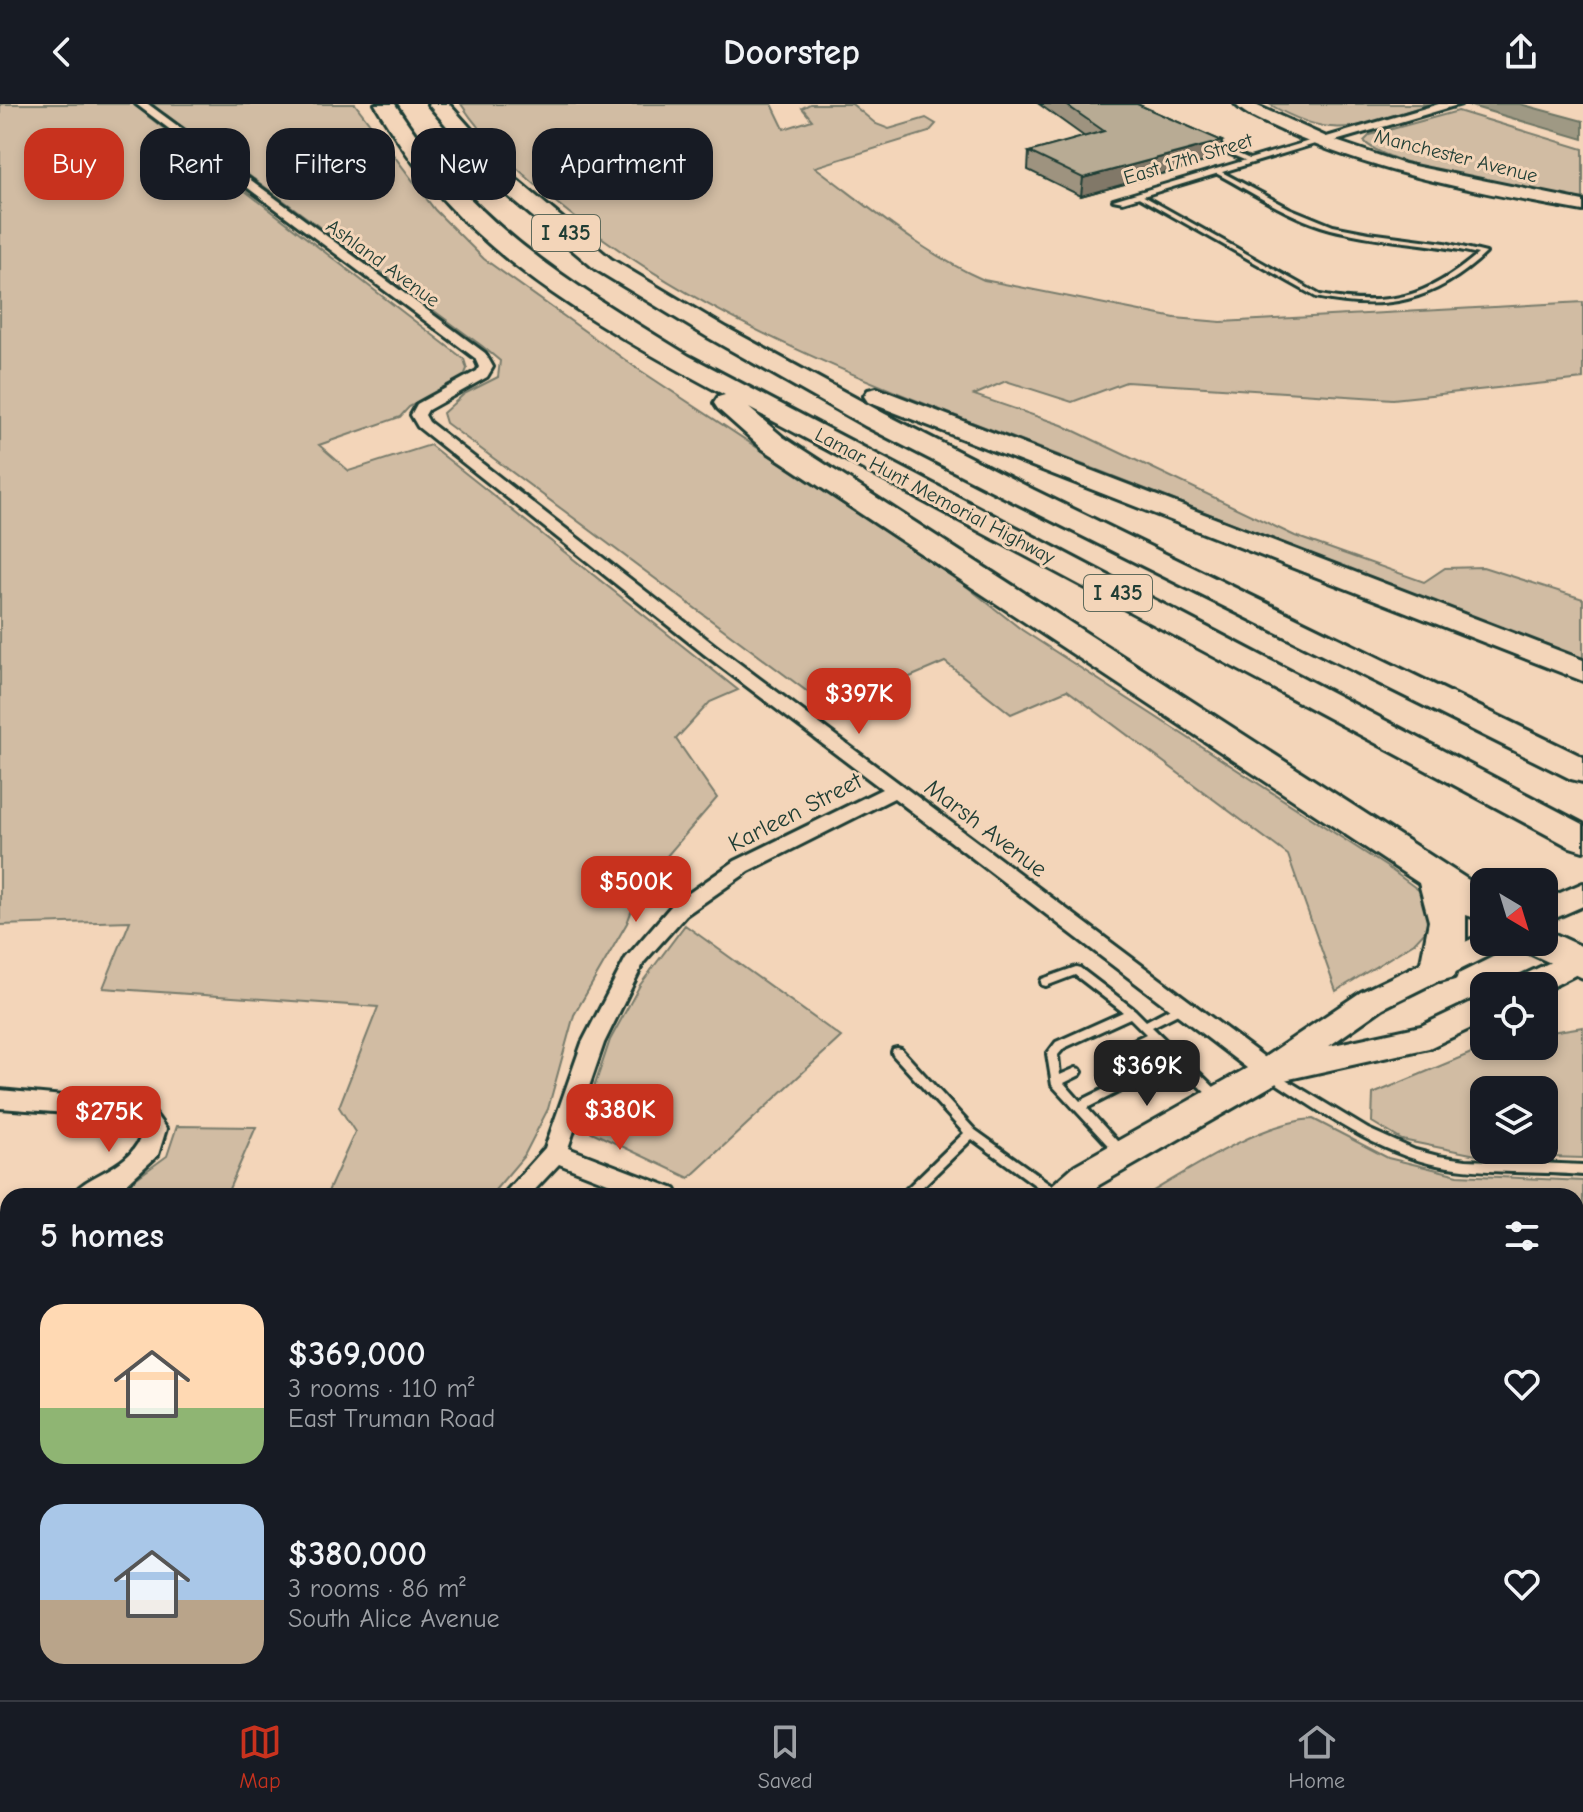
<!DOCTYPE html>
<meta charset="utf-8">
<style>
body{margin:0;font-family:"Comic Neue",sans-serif;background:#242831;color:#f1f3f6;height:100vh;display:flex;flex-direction:column;font-size:30px;white-space:nowrap}
*{box-sizing:border-box;margin:0}
p{font-size:26px;color:#9ea1a6}
.icon{flex:none;width:44px;height:44px;fill:none;stroke:currentColor;stroke-width:2;stroke-linecap:round;stroke-linejoin:round}
.map{position:relative;flex:1;overflow:hidden}
.drawer{position:absolute;left:0px;top:1084px;width:1584px;height:512px;display:flex;flex-direction:column;background:#171b24;border-radius:24px 24px 0 0;box-shadow:0 4px 12px #0003}
.drawer>*{flex:none}
.hud{position:absolute;left:24px;top:24px;width:800px;height:72px;display:flex;gap:16px}
.needle{width:52px;rotate:142deg}
.fabs{position:absolute;left:1470px;top:764px;display:grid;gap:16px}
.fabs a{display:grid;place-items:center;width:88px;height:88px;border-radius:16px;background:#171b24;box-shadow:0 4px 12px #0003;font-size:40px}
.price{position:absolute;translate:-50% -68px;padding:0 18px;border-radius:16px;background:#c8321e;color:#fff;font-size:26px;line-height:52px;filter:drop-shadow(0 2px 4px #0008)}
.price::after{content:'';position:absolute;left:50%;top:48px;width:24px;height:18px;margin-left:-12px;background:inherit;clip-path:polygon(0 0,100% 0,50% 100%)}
.price.on{background:#222;color:#fff}
ul{padding:0;list-style:none}
li{display:flex;align-items:center;gap:24px;height:200px;padding:0 40px}
li span{display:grid;place-items:center;flex:none;width:224px;height:160px;border-radius:24px;color:#555}
li>.icon{margin-inline-start:auto}
span .icon{width:96px;height:96px;fill:#fffc;stroke-width:1}
li b{font-size:34px}
h2{display:flex;justify-content:space-between;align-items:center;height:96px;padding:0 40px;font-size:34px}
.pill{padding:0 28px;border-radius:24px;background:#171b24;box-shadow:0 4px 12px #0003;font-size:28px;line-height:72px}
.pill.on{background:#c8321e;color:#fff}
header{display:flex;justify-content:space-between;align-items:center;height:104px;padding:0 40px;background:#171b24;font-size:36px;font-weight:600}
.menu{display:flex;justify-content:space-around;align-items:center;height:112px;border-top:2px solid #363941;background:#171b24;font-size:22px;color:#9ea1a6}
.menu a{display:grid;justify-items:center;gap:4px}
.menu .on{color:#c8321e}
.map>svg:first-child{display:block}
.green{fill:#d1bca3;stroke:#787c6c;stroke-width:2;fill-rule:evenodd}
.water{fill:#9f9984;stroke:#6c7464;stroke-width:2}
.lines{fill:none;stroke-linecap:round;stroke-linejoin:round}
.service-casing{stroke:#1f3d34;stroke-width:6}
.minor-casing{stroke:#1f3d34;stroke-width:6}
.tertiary-casing{stroke:#1f3d34;stroke-width:6}
.secondary-casing{stroke:#1f3d34;stroke-width:6}
.motorway-casing{stroke:#1f3d34;stroke-width:6}
.service{fill:#f3d5b9;fill-rule:evenodd}
.minor{fill:#f3d5b9;fill-rule:evenodd}
.tertiary{fill:#f3d5b9;fill-rule:evenodd}
.secondary{fill:#f3d5b9;fill-rule:evenodd}
.motorway{fill:#f3d5b9;fill-rule:evenodd}
.wall{fill:#9e937f;stroke:#1f3d34;stroke-width:2}
.shaded-wall{fill:#817868;stroke:#1f3d34;stroke-width:2}
.building{fill:#b8ab94;stroke:#1f3d34;stroke-width:2}
.labels{text-anchor:middle;dominant-baseline:central;stroke-width:6;stroke-linejoin:round;paint-order:stroke}
.far-street-label{font-size:20px;fill:#1f3d34;stroke:#f3d5b9}
.shield{fill:#f3d5b9;stroke:#5f6b5c;stroke-width:2}
.shield-label{font-size:22px;font-weight:bold;fill:#1f3d34}
.street-label{font-size:24px;fill:#1f3d34;stroke:#f3d5b9}
</style>
<header><svg class="icon" aria-label="back" viewBox="0 0 24 24"><path d="M15 5l-7 7 7 7"/></svg>Doorstep<svg class="icon" aria-label="share" viewBox="0 0 24 24"><path d="M12 15V3M7 8l5-5 5 5M5 13v7h14v-7"/></svg></header>
<div class="map">
<svg width="1583" height="1596" viewBox="0 0 1583 1596">
<rect width="100%" height="100%" fill="#f3d5b9"/>
<filter id="ink" filterUnits="userSpaceOnUse"><feTurbulence type="fractalNoise" baseFrequency=".0125" numOctaves="2"/><feDisplacementMap in="SourceGraphic" scale="16" xChannelSelector="R" yChannelSelector="G"/><feConvolveMatrix kernelMatrix="1 2 1 2 8 2 1 2 1" color-interpolation-filters="sRGB"/></filter>
<g filter="url(#ink)">
<path class="green" d="M0,0H355L435,106L484,155L635,263L961,478L1022,526L1390,765L1424,790L1429,823L1414,839L1336,887L1288,751L1067,586L1011,610L945,558L832,606L446,319L443,309L464,290L498,273L500,257L482,242L165,10L149,13L464,255L467,265L463,274L409,303L400,313L319,341L349,367L430,341L738,586L710,598L676,635L717,694L641,782L627,819L574,911L548,1005L524,1052L490,1092H326L355,1028L339,1003L378,903L103,884L130,817L0,821Z
M461,0H772L784,25L812,16L802,4L810,0H852L876,20L889,25L926,14L936,20L929,28L815,63C869,103 922,149 984,176L1175,214L1221,218L1583,198V275L1393,295L1126,278L1072,298L1006,277L974,291L1062,321L1295,432L1424,478L1445,464L1483,463L1583,495V556C1421,493 1259,430 1097,366C910,293 716,230 558,100C523,71 486,38 461,0Z
M1269,0H1430C1360,21 1337,40 1269,0Z
M1458,7L1583,45V95C1542,88 1387,65 1364,37L1370,31Z
M685,821L841,933L689,1074L581,1023L610,936L640,881Z
M1583,923V1054L1476,1051L1402,1036L1372,1018L1373,990L1488,942H1544V929ZM1484,986H1544V1046H1484Z
M1313,1015L1388,1054L1458,1071L1583,1077V1200L1576,1201V1092H1145C1190,1065 1262,1018 1313,1015Z
M177,1022L256,1023L226,1092H112L167,1052Z
M1576,1460L1583,1466V1596H1376L1384,1588H1576Z
M8,1493V1588H369L364,1596H0V1509Z
M809,1588H1193L1189,1596H805Z"/>
<path class="water" d="M1464,0H1520L1583,17V35Z"/>
<g class="lines">
<g class="service-casing">
<path id="service" d="M1207,38H1211L1254,57L1249,58L1207,40Z
M1216,65L1289,104L1333,122L1369,129L1445,139L1486,149C1435,198 1384,208 1316,193L1135,91L1140,90L1320,191C1387,204 1427,194 1478,150C1430,138 1380,138 1331,125C1289,114 1252,88 1214,68L1213,67Z
M1076,863L1080,864L1135,906L1146,917L1178,900H1186L1187,903L1186,906L1152,923L1222,991L1224,994L1222,997H1214L1175,959L1087,1004L1127,1048L1125,1051L1121,1053L1117,1051L1052,981L1047,950L1056,938L1123,908L1075,871L1046,882L1042,881L1041,878L1042,875ZM1130,914L1146,930L1121,942L1120,945L1121,948H1129L1152,936L1169,953L1080,997L1064,979L1080,971L1082,968L1080,965L1076,964L1060,971L1058,951L1064,944Z
M897,944L901,945L975,1026L1063,1089L1065,1092H1050L972,1035L913,1092H899L964,1029L893,951L892,948L893,945Z
M1272,967L1368,1025L1415,1046L1438,1052L1466,1056L1583,1061V1071C1536,1067 1489,1070 1442,1062C1378,1050 1322,1009 1268,974L1266,971L1268,968Z
M1576,1379L1583,1381V1393L1576,1391Z
M600,1588H614L612,1596H598Z
M1214,1588H1229L1226,1596H1211Z"/>
</g>
<g class="minor-casing">
<path id="minor" d="M136,0H148L485,249L493,263L487,273L428,306L425,311L429,318L716,542L1276,962L1279,968L1276,974L1268,976L1260,974L894,694L749,767L686,811L644,858L604,939L568,1044L675,1085L679,1092H641L559,1060L529,1092H502L545,1044L582,939L626,854L672,801L735,757L882,685L704,550L418,323L411,311L417,300L477,267L479,263L475,254Z
M1316,35L1325,37L1123,98L1113,96Z
M0,986L148,1000L166,1025L158,1051L123,1083L105,1092H72C84,1069 133,1067 143,1026L134,1014L0,1004Z
M8,1117V1137L0,1140V1120Z
M0,1369L8,1370V1394L0,1393Z
M665,1588H710L714,1596H669Z"/>
</g>
<g class="tertiary-casing">
<path id="tertiary" d="M1439,0H1461L1325,40H1315L1313,37Z"/>
</g>
<g class="secondary-casing">
<path id="secondary" d="M1235,0H1253L1333,36L1404,60L1583,97V107C1481,89 1378,70 1283,27C1267,19 1247,13 1235,0Z
M1583,779V802L1544,819V796Z
M1484,829V838H1504L1500,846L1383,904L1329,942L1421,922L1484,892V918L1429,944L1280,977L1099,1081L1087,1092H1045L1051,1082L1075,1061L1256,959L1361,888Z
M1583,843V867L1544,887V882H1512L1517,874Z
M717,1588H761L758,1596H714Z"/>
</g>
<g class="motorway-casing">
<path id="motorway" d="M375,0H395C472,122 569,178 689,252L1583,720V747L1570,743L749,304L783,333L1484,786V817L1466,811V837L1454,873L1440,877L1426,873L1420,863L1429,817L1419,779L763,345L718,305L714,299L718,293L725,291C625,238 508,172 434,85C411,58 393,30 375,0Z
M428,0H449L517,76L611,155L727,224L885,310L1034,386L1583,653V678L1571,675L1014,398L865,322L709,234L595,165L501,86Z
M877,284L1583,556V577L868,298L864,292L868,286Z
M1544,825L1583,843V874L1527,848L1522,838H1544Z"/>
</g>
<use href="#service" class="service"/>
<use href="#minor" class="minor"/>
<use href="#tertiary" class="tertiary"/>
<use href="#secondary" class="secondary"/>
<use href="#motorway" class="motorway"/>
</g>
<path class="wall" d="M1039,0H1137L1222,37L1219,54L1081,92L1028,66L1029,48L1085,33Z"/>
<path class="shaded-wall" d="M1222,37L1219,54L1081,92L1083,74Z"/>
<path class="building" d="M1065,0H1137L1222,37L1083,74L1029,48L1104,27Z"/>
</g>
<g class="labels">
<g class="far-street-label">
<text transform="translate(1456 52) rotate(14)">Manchester Avenue</text>
<text transform="translate(1188 55) rotate(-17)">East 17th Street</text>
<text transform="translate(383 159) rotate(36)">Ashland Avenue</text>
<text transform="translate(935 392) rotate(28)">Lamar Hunt Memorial Highway</text>
</g>
<g class="shield">
<rect x="532" y="111" width="68" height="36" rx="6"/>
<rect x="1084" y="471" width="68" height="36" rx="6"/>
</g>
<g class="shield-label">
<text x="566" y="129">I 435</text>
<text x="1118" y="489">I 435</text>
</g>
<g class="street-label">
<text transform="translate(795 708) rotate(-27)">Karleen Street</text>
<text transform="translate(986 724) rotate(37)">Marsh Avenue</text>
</g>
</g>
</svg>
<div class="fabs">
<a><svg class="needle" viewBox="-14 -14 28 28"><path d="M0-13l5 13h-10z" fill="#e53935"/><path d="M0 13l5-13h-10z" fill="#9ea1a6"/></svg></a>
<a><svg class="icon" aria-label="locate" viewBox="0 0 24 24"><circle cx="12" cy="12" r="6"/><path d="M12 2v4M12 18v4M2 12h4M18 12h4"/></svg></a>
<a><svg class="icon" aria-label="layers" viewBox="0 0 24 24"><path d="M12 4l9 5-9 5-9-5zM3 14l9 5 9-5"/></svg></a>
</div>
<b class="price" style="left:859px;top:632px">$397K</b>
<b class="price" style="left:636px;top:820px">$500K</b>
<b class="price on" style="left:1147px;top:1004px">$369K</b>
<b class="price" style="left:620px;top:1048px">$380K</b>
<b class="price" style="left:109px;top:1050px">$275K</b>
<div class="hud">
<a class="pill on">Buy</a>
<a class="pill">Rent</a>
<a class="pill">Filters</a>
<a class="pill">New</a>
<a class="pill">Apartment</a>
</div>
<section class="drawer">
<h2>5 homes<svg class="icon" aria-label="filters" viewBox="0 0 24 24"><path d="M4 7h16M4 17h16"/><circle cx="9" cy="7" r="2"/><circle cx="15" cy="17" r="2"/></svg></h2>
<ul>
<li><span style="background:linear-gradient(#ffd9b3 65%,#8fb573 0)"><svg class="icon" aria-label="home" viewBox="0 0 24 24"><path d="M3 11l9-7 9 7M6 9v11h12V9"/></svg></span><div><b>$369,000</b><p>3 rooms · 110 m²</p><p>East Truman Road</p></div><svg class="icon" aria-label="heart" viewBox="0 0 24 24"><path d="M12 20l-8-8c-3-5 5-10 8-4 3-6 11-1 8 4z"/></svg></li>
<li><span style="background:linear-gradient(#a9c7e8 60%,#b9a48a 0)"><svg class="icon" aria-label="home" viewBox="0 0 24 24"><path d="M3 11l9-7 9 7M6 9v11h12V9"/></svg></span><div><b>$380,000</b><p>3 rooms · 86 m²</p><p>South Alice Avenue</p></div><svg class="icon" aria-label="heart" viewBox="0 0 24 24"><path d="M12 20l-8-8c-3-5 5-10 8-4 3-6 11-1 8 4z"/></svg></li>
</ul>
</section>
</div>
<nav class="menu">
<a class="on"><svg class="icon" aria-label="map" viewBox="0 0 24 24"><path d="M3 6l6-2 6 2 6-2v14l-6 2-6-2-6 2zM9 4v14M15 6v14"/></svg>Map</a>
<a><svg class="icon" aria-label="saved" viewBox="0 0 24 24"><path d="M7 4h10v16l-5-4-5 4z"/></svg>Saved</a>
<a><svg class="icon" aria-label="home" viewBox="0 0 24 24"><path d="M3 11l9-7 9 7M6 9v11h12V9"/></svg>Home</a>
</nav>
